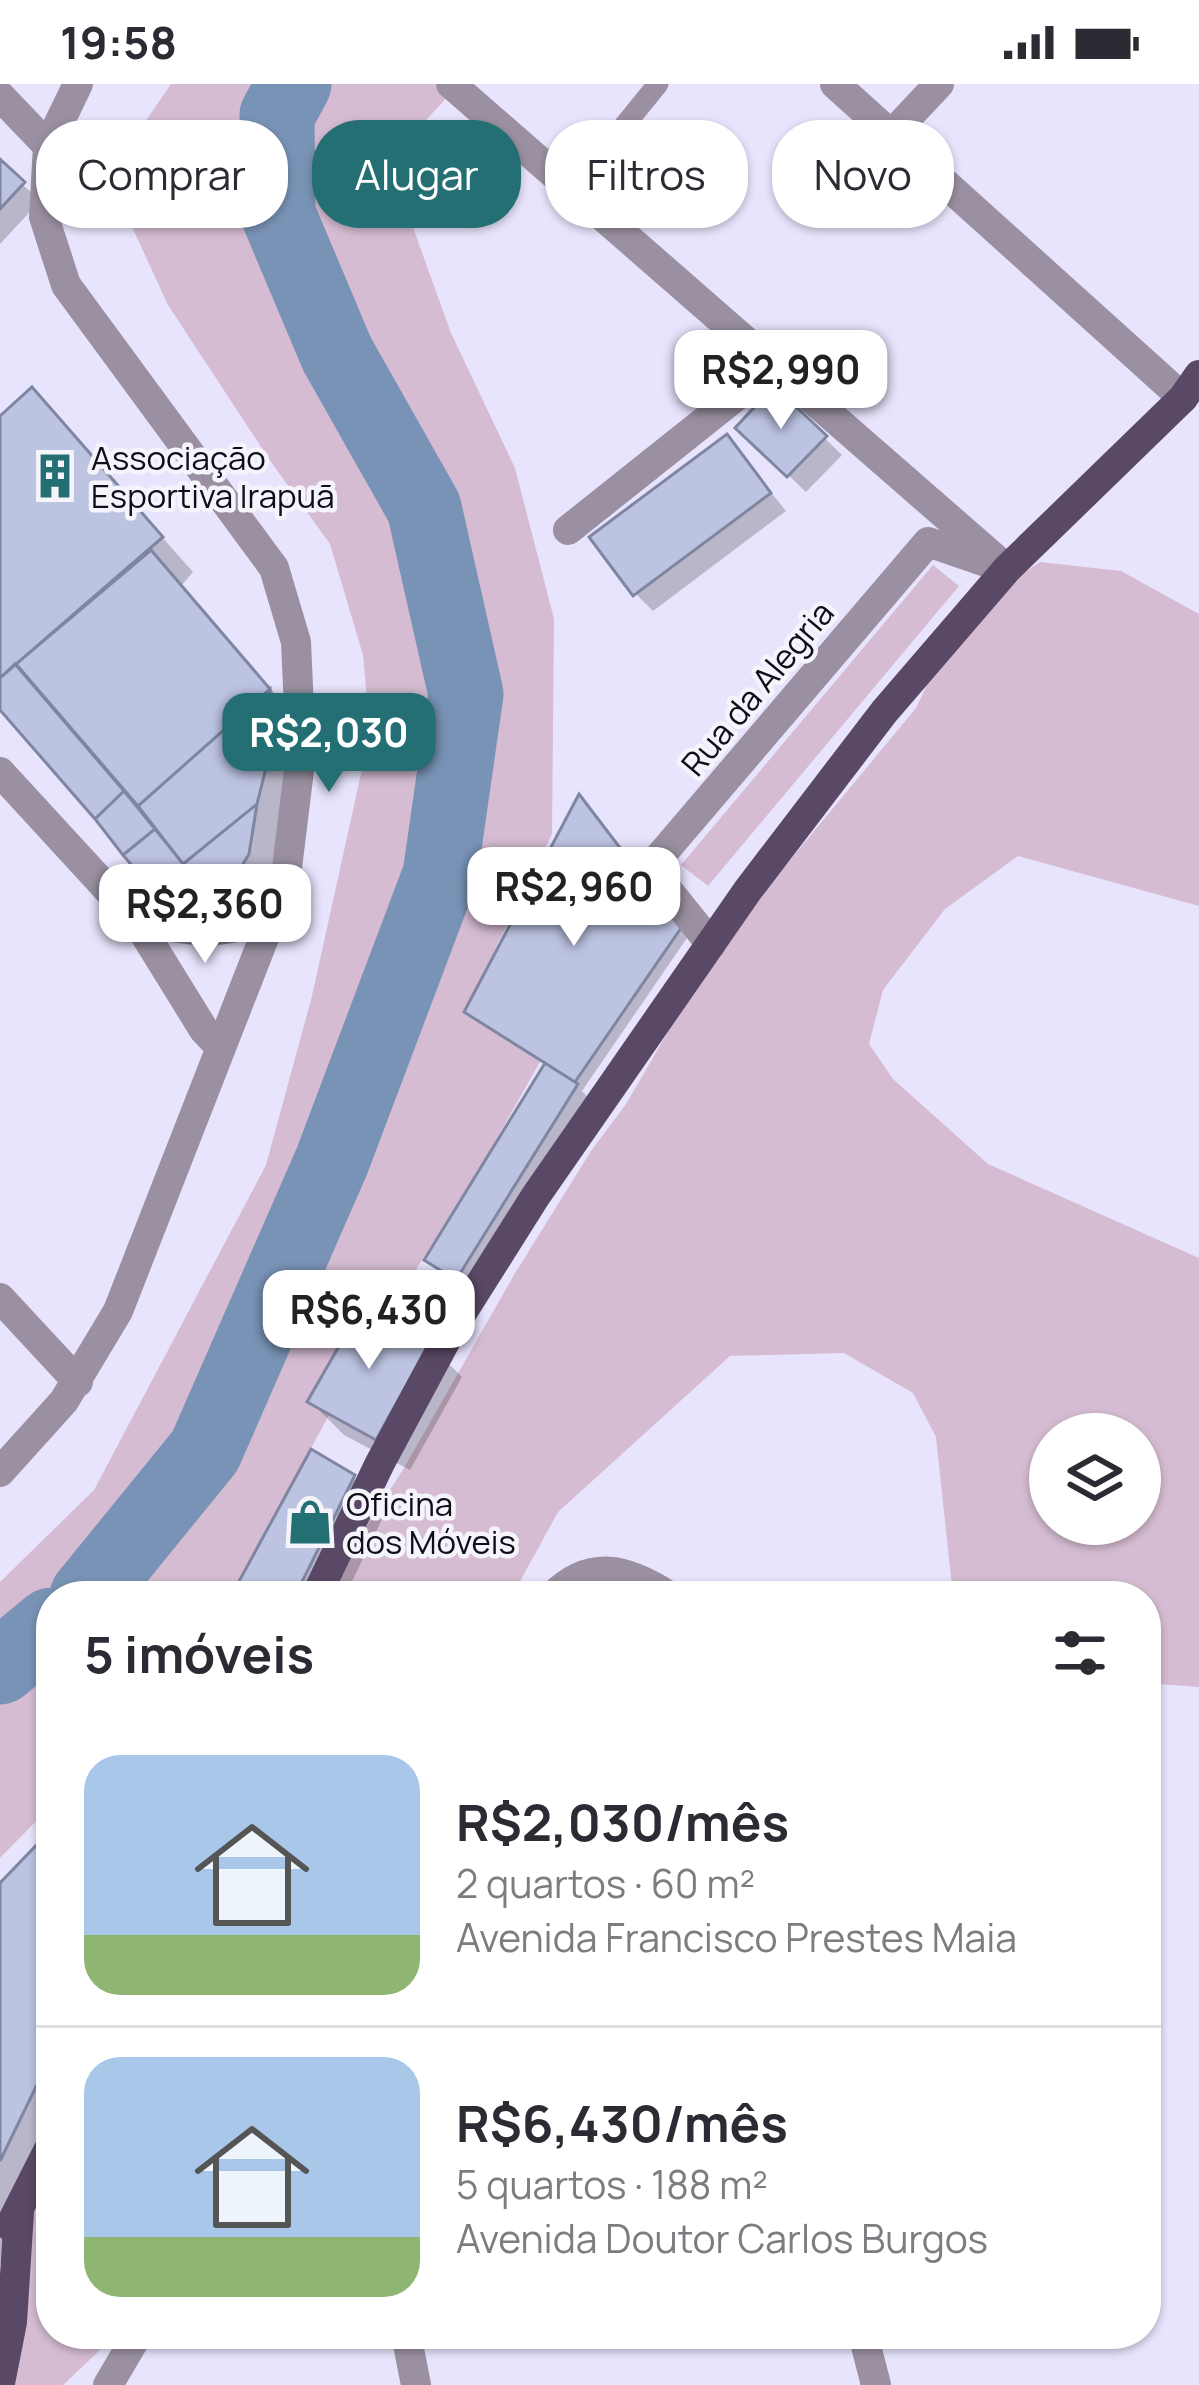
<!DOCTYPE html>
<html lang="pt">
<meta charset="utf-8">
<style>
body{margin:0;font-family:Manrope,sans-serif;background:#f7f7f7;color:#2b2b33;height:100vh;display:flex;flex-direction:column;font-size:45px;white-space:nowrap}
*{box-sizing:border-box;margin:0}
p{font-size:39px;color:#7c7c81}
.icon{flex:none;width:66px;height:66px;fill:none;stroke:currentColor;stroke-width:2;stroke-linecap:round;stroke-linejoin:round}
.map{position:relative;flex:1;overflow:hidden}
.panel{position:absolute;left:36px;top:1497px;width:1125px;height:768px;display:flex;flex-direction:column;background:#fff;border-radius:48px;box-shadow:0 3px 9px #0004}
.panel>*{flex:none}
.top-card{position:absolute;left:36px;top:36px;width:1128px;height:108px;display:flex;gap:24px}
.fabs{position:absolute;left:1029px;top:1329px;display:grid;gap:24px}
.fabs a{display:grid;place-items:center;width:132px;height:132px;border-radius:50%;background:#fff;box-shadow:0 3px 9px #0004;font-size:60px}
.price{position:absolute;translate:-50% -102px;padding:0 27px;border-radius:24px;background:#fff;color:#222;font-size:39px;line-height:78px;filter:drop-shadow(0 3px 6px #0008)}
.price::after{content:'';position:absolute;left:50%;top:72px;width:36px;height:27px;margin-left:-18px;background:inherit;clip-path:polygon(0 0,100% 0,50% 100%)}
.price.on{background:#246f73;color:#fff}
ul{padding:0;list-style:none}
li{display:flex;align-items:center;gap:36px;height:300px;padding:0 48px}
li+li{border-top:3px solid #e1e1e2}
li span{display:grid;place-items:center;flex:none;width:336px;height:240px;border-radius:36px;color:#555}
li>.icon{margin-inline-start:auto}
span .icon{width:144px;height:144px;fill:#fffc;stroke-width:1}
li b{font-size:51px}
h2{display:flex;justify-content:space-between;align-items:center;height:144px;padding:0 48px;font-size:51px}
.pill{padding:0 42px;border-radius:48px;background:#fff;box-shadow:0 3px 9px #0004;font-size:42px;line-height:108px}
.pill.on{background:#246f73;color:#fff}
.status{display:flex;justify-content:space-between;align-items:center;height:84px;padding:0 60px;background:#fff;direction:ltr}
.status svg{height:33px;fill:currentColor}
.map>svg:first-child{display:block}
.green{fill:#d5bcd2;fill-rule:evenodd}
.shadow{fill:#0003}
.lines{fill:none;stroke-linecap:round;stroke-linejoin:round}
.river{stroke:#7993b6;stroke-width:75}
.building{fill:#bdc4e2;stroke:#7f86a2;stroke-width:3}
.service{stroke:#9a90a1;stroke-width:21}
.minor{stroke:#9a90a1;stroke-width:30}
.tertiary{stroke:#9a90a1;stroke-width:30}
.primary{stroke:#5a4966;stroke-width:30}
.labels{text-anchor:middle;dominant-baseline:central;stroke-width:9;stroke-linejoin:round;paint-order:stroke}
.poi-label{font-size:33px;fill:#0f0d17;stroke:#f5f4fb;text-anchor:start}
.street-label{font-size:33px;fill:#0f0d17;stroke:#f5f4fb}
</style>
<div class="status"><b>19:58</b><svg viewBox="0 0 49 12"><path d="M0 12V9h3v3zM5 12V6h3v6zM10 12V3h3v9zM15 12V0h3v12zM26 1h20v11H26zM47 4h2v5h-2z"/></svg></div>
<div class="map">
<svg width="1199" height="2301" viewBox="0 0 1199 2301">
<rect width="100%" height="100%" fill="#e8e4fd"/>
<path class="green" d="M171,0H459L389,77L451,249L515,384L554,535L552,750L464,928L541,976L483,1079L357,1279L231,1512H51V1722L0,1774V1498L94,1406L266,1081L312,912L370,649L363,571L330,460L271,378L168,221L127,132L130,60Z
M1040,478L1121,487L1199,530V822L1018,772L945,825L883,906L869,960L893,995L988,1080L1199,1174V1603L1146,1599V1512H953L936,1353L913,1309L844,1269L730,1272L558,1428L512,1512H322L404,1384L514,1191L591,1067L626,1020L697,898L743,833L916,624L953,546L976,520ZM1050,1350H1140V1440H1050Z
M933,481L959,502L708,802L681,781Z
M51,2086V2250H117L63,2301H0V2193Z"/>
<path class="shadow" d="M0,79L40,117L0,160Z
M775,306L842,371L806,408L739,344Z
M32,307L193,488L182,501L302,641L267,828L198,849L164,815L0,621V336Z
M727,354L786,427L653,527L636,510Z
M580,715L687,854L582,1007L593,1019L474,1211L445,1193L427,1176L547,980L468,927Z
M429,1260L462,1293L410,1386L344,1351L311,1318Z
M353,1394L386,1427L345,1512H235Z
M51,1750V2070L0,2180V1803Z"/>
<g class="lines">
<path class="river" d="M87,1512L205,1367L332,1077L440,791L466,610L424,424L337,270L278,130L277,31L294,0
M0,1583L51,1541"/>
</g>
<path class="building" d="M0,75L25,98L0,125Z
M774,302L827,352L787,393L735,344Z
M32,303L163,453L0,594V332Z
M727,350L771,409L633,512L589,453Z
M151,466L270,605L138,722L16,580Z
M15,580L124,707L95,735L0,626V594Z
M270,605L271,664L257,720L183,780L138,722Z
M124,707L155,745L123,771L95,735Z
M579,710L681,844L575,998L464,928Z
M257,720L249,770L234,795L210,815L181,821L162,817L123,771L155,745L183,780Z
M545,979L578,1000L456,1196L424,1176Z
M362,1222L431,1257L376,1356L307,1318Z
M311,1365L355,1391L295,1512H231Z
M51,1746V1972L0,2077V1799Z"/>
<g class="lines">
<path class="service" d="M572,106L658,0"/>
<path class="minor" d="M451,0L1007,485
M0,12L48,62
M891,51L939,0
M568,446L774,282
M0,688L136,836
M711,860L650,784L928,458L989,479
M0,1214L78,1298
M553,1512C591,1474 628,1485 669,1512
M406,2250L416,2301
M863,2250L876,2301
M108,2301L138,2250"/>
<path class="tertiary" d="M835,0L1183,314
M136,836L204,946L221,964
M136,836C193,848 214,852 271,835
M0,1388L64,1317L118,1227L285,800L301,670L296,558L274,484L66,201L44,133L48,62L78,0"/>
<path class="primary" d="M316,1512L380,1379L453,1243L535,1113L748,806L884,628L1007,485L1183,314L1199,291
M10,2142L51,2061
M0,2299L12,2238L19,2128"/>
</g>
<defs>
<g id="building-bare" transform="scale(3.6)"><path d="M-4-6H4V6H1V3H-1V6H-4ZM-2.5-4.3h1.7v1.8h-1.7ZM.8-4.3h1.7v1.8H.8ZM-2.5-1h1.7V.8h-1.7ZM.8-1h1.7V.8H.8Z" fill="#246f73" stroke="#f5f4fb" stroke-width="2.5" paint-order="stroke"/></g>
<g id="shop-bare" transform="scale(3.6)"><path d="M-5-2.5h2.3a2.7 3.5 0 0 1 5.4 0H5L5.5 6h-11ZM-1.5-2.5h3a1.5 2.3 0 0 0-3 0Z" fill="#246f73" stroke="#f5f4fb" stroke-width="2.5" paint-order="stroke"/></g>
</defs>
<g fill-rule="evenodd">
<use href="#building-bare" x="55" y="392"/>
<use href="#shop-bare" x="310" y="1438"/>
</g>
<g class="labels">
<g class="poi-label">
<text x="91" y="373">Associação<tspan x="91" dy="38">Esportiva Irapuã</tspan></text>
<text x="346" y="1419">Oficina<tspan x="346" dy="38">dos Móveis</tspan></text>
</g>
<g class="street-label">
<text transform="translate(757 604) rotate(-50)">Rua da Alegria</text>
</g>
</g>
</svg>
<div class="fabs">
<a><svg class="icon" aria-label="layers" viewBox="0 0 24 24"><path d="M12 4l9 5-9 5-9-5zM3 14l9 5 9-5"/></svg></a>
</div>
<b class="price" style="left:781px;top:348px">R$2,990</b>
<b class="price on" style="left:329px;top:711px">R$2,030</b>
<b class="price" style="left:574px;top:865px">R$2,960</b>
<b class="price" style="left:205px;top:882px">R$2,360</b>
<b class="price" style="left:369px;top:1288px">R$6,430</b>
<div class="top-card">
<a class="pill">Comprar</a>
<a class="pill on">Alugar</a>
<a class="pill">Filtros</a>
<a class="pill">Novo</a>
</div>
<section class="panel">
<h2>5 imóveis<svg class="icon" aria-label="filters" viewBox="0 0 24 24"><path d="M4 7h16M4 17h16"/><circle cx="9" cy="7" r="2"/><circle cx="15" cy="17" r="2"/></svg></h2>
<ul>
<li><span style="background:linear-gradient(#a9c7e8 75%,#8fb573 0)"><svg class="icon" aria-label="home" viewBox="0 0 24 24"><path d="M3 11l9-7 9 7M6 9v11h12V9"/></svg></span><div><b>R$2,030/mês</b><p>2 quartos · 60 m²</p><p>Avenida Francisco Prestes Maia</p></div></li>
<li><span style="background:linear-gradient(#a9c7e8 75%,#8fb573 0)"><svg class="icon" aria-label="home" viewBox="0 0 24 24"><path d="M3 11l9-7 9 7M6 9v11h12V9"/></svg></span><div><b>R$6,430/mês</b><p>5 quartos · 188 m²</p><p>Avenida Doutor Carlos Burgos</p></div></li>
</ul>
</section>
</div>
